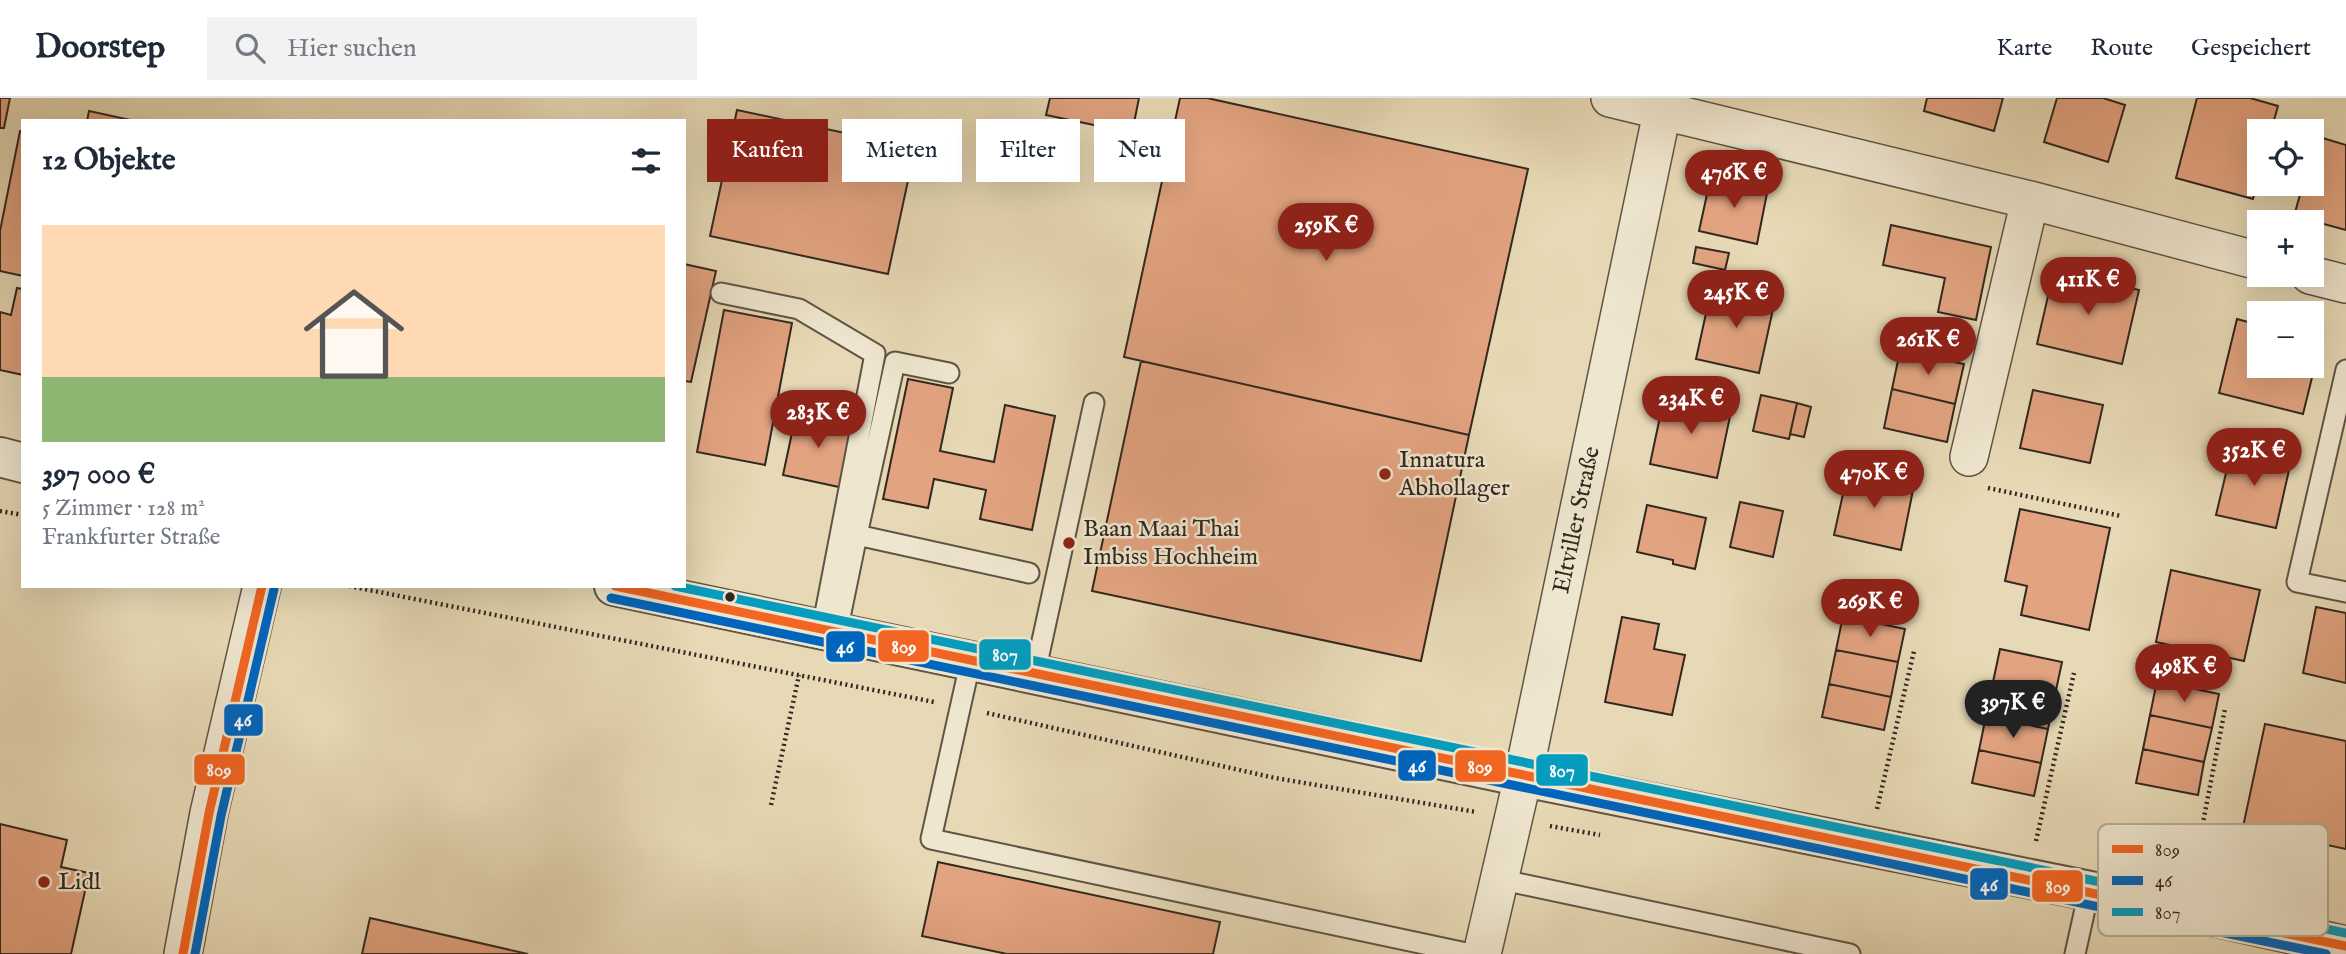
<!DOCTYPE html>
<html lang="de">
<meta charset="utf-8">
<style>
body{margin:0;font-family:"IM FELL English",serif;background:#f2f2f3;color:#1f2937;height:100vh;display:flex;flex-direction:column;font-size:26px;white-space:nowrap}
*{box-sizing:border-box;margin:0}
p{font-size:23px;color:#747a83}
.icon{flex:none;width:38px;height:38px;fill:none;stroke:currentColor;stroke-width:2;stroke-linecap:round;stroke-linejoin:round}
.map{position:relative;flex:1;overflow:hidden}
.panel{position:absolute;left:21px;top:21px;width:665px;height:469px;display:flex;flex-direction:column;background:#fff;border-radius:0px;box-shadow:0 7px 28px #0002}
.panel>*{flex:none}
.top-card{position:absolute;left:707px;top:21px;width:665px;height:63px;display:flex;gap:14px}
.fabs{position:absolute;left:2247px;top:21px;display:grid;gap:14px}
.fabs a{display:grid;place-items:center;width:77px;height:77px;border-radius:0px;background:#fff;box-shadow:0 7px 28px #0002;font-size:35px}
.price{position:absolute;translate:-50% -60px;padding:0 16px;border-radius:24px;background:#8f2418;color:#fff;font-size:23px;line-height:46px;filter:drop-shadow(0 2px 4px #0008)}
.price::after{content:'';position:absolute;left:50%;top:42px;width:21px;height:16px;margin-left:-10px;background:inherit;clip-path:polygon(0 0,100% 0,50% 100%)}
.price.on{background:#222;color:#fff}
ul{padding:0;list-style:none}
li{display:grid;align-content:center;gap:14px;height:371px;padding:0 21px}
li+li{border-top:2px solid #e0e1e3}
li span{display:grid;place-items:center;height:217px;border-radius:0px;color:#555}
li>.icon{margin-inline-start:auto}
span .icon{width:126px;height:126px;fill:#fffc;stroke-width:1}
li b{font-size:30px}
h2{display:flex;justify-content:space-between;align-items:center;height:84px;padding:0 21px;font-size:30px}
.pill{padding:0 24px;border-radius:0px;background:#fff;box-shadow:0 7px 28px #0002;font-size:24px;line-height:63px}
.pill.on{background:#8f2418;color:#fff}
header{display:flex;align-items:center;gap:42px;box-sizing:border-box;height:98px;padding:0 35px;background:#fff;border-bottom:2px solid #e0e1e3}
header strong{font-size:33px}
nav{display:flex;gap:38px;margin-inline-start:auto;font-size:24px}
.search{width:490px;height:63px;background:#f2f2f3;display:flex;align-items:center;gap:18px;box-sizing:border-box;padding:0 24px;border-radius:0px;color:#747a83;font-size:26px}
.map>svg:first-child{display:block}
.building{fill:#e2a380;stroke:#322820;stroke-width:2}
.lines{fill:none;stroke-linecap:round;stroke-linejoin:round}
.service-casing{stroke:#5f5445;stroke-width:23}
.minor-casing{stroke:#5f5445;stroke-width:40}
.tertiary-casing{stroke:#5f5445;stroke-width:42}
.path{stroke:#322820;stroke-width:4.5;stroke-dasharray:2 3.5;stroke-linecap:butt}
.service{stroke:#efe6cf;stroke-width:19}
.minor{stroke:#efe6cf;stroke-width:37}
.tertiary{stroke:#efe6cf;stroke-width:38}
.bus-1-casing{stroke:#efe6cf;stroke-width:14}
.bus-2-casing{stroke:#efe6cf;stroke-width:14}
.bus-3-casing{stroke:#efe6cf;stroke-width:14}
.bus-1{stroke:#f26522;stroke-width:9}
.bus-2{stroke:#0065bd;stroke-width:9}
.bus-3{stroke:#059cbd;stroke-width:9}
.poi-dot{fill:#8f2418;stroke:#efe6cf;stroke-width:2.5}
.bus-dot{fill:#322820;stroke:#efe6cf;stroke-width:2.5}
.labels{text-anchor:middle;dominant-baseline:central;stroke-width:5;stroke-linejoin:round;paint-order:stroke}
.poi-label{font-size:24px;fill:#322820;stroke:#efe6cf;text-anchor:start}
.street-label{font-size:24px;fill:#322820;stroke:#efe6cf}
.key{fill:#efe6cf;stroke:#b6ad9a;stroke-width:2}
.key-label{font-size:19px;fill:#322820}
.line-badge{stroke:#efe6cf;stroke-width:2.5}
.badge-label{font-size:19px;text-anchor:middle;font-weight:bold;fill:#fff}
</style>
<header>
<strong>Doorstep</strong>
<div class="search"><svg class="icon" aria-label="search" viewBox="0 0 24 24"><circle cx="10" cy="10" r="6"/><path d="M15 15l6 6"/></svg>Hier suchen</div>
<nav><a>Karte</a><a>Route</a><a>Gespeichert</a></nav>
</header>
<div class="map">
<svg width="2346" height="856" viewBox="0 0 2346 856">
<rect width="100%" height="100%" fill="#e7d9b5"/>
<filter id="stains"><feTurbulence type="fractalNoise" baseFrequency=".00286" numOctaves="4"/><feColorMatrix values="0 0 0 0 .2 0 0 0 0 .09 0 0 0 0 .02 0 0 0 .5 -.17"/></filter>
<radialGradient id="worn" r=".72"><stop offset=".6" stop-color="#630" stop-opacity="0"/><stop offset="1" stop-color="#630" stop-opacity=".3"/></radialGradient>
<path class="building" d="M0,0H10L4,30H0Z
M1050,0H1139L1132,35L1046,17Z
M1180,0H1207L1528,71L1469,337L1124,259Z
M1927,0H2003L1994,33L1924,13Z
M2057,0H2103L2125,7L2108,64L2044,44Z
M2197,0H2250L2278,8L2271,33H2259V76L2253,101L2176,80Z
M737,12L915,50L888,176L710,138Z
M89,13L135,23H87Z
M20,33L23,34V178L0,173V133Z
M2316,38L2346,47V132L2294,118L2303,86H2312V52Z
M1711,78L1768,90L1757,146L1699,133Z
M1891,127L1991,149L1976,222L1938,214L1945,180L1883,167Z
M1696,149L1729,155L1725,172L1693,165Z
M684,166L716,173L691,284L684,283Z
M2054,172L2139,192L2122,266L2037,246Z
M1712,188L1775,202L1759,275L1696,261Z
M17,190L23,191V277L0,272V214L11,217Z
M724,212L792,225L765,367L697,354Z
M2237,221L2259,227V268H2312V240L2321,243L2303,316L2219,295Z
M1900,253L1964,266L1955,306L1892,291Z
M1141,263L1469,337L1421,563L1092,493Z
M908,281L953,290L940,353L994,364L1005,307L1055,318L1032,432L980,421L986,392L934,381L928,410L883,401Z
M1892,291L1955,306L1947,344L1884,330Z
M2033,292L2103,307L2090,365L2020,350Z
M1665,295L1732,309L1717,380L1650,366Z
M1761,297L1797,305L1789,341L1753,333Z
M1797,305L1811,309L1804,339L1790,336Z
M796,316L852,328L839,389L783,377Z
M2232,350L2291,363L2276,430L2216,417Z
M1848,373L1914,387L1901,452L1834,437Z
M1740,404L1783,413L1773,459L1730,449Z
M1647,407L1706,420L1695,471L1673,466V462L1637,454Z
M2020,411L2110,430L2089,532L2021,517L2027,488L2005,483Z
M2171,472L2260,492L2244,563L2156,544Z
M2316,509L2346,515V585L2303,575Z
M1843,518L1905,531L1898,564L1836,552Z
M1622,519L1659,526L1654,551L1685,557L1672,617L1605,604Z
M2000,551L2062,564L2055,597L1993,584Z
M1836,552L1898,564L1891,599L1829,586Z
M2157,583L2219,596L2212,630L2150,617Z
M1993,584L2055,597L2048,631L1986,618Z
M1829,586L1891,599L1884,632L1822,619Z
M2150,617L2212,630L2204,664L2143,651Z
M1986,618L2048,631L2041,665L1979,652Z
M2265,626L2346,643V751L2243,729Z
M2143,651L2204,664L2198,697L2136,685Z
M1979,652L2041,665L2034,698L1972,685Z
M0,726L67,742L61,769L89,775L71,856H0Z
M938,764L1220,824L1213,856H1007L922,838Z
M370,820L528,856H362Z"/>
<g class="lines">
<g class="service-casing">
<path id="service" d="M721,195L799,211L875,256L822,531
M2346,272L2297,484L2346,494
M857,437L895,264L949,275
M837,534L857,437L1029,475
M971,561L931,741L1471,856
M1035,575L1094,305
M1498,781L1850,856
M2075,856L2089,793"/>
</g>
<g class="minor-casing">
<path id="minor" d="M1610,0L2030,102L2259,163
M2310,177L2346,186
M1969,359L2030,102
M183,856L209,715L262,488
M1482,856L1523,679L1665,0"/>
</g>
<g class="tertiary-casing">
<path id="tertiary" d="M0,359L23,365
M614,488L1523,679L2180,811L2346,848"/>
</g>
<path class="path" d="M1988,390L2121,418
M0,413L23,417
M349,488L934,604
M987,615L1275,680L1476,714
M771,707L799,577
M1877,711L1914,553
M1550,728L1600,737
M2036,743L2074,575
M2193,776L2225,611"/>
<use href="#service" class="service"/>
<use href="#minor" class="minor"/>
<use href="#tertiary" class="tertiary"/>
<g class="bus-1-casing">
<path id="bus-1" d="M615,488L2346,848
M183,856L209,715L262,488"/>
</g>
<g class="bus-2-casing">
<path id="bus-2" d="M611,500L2326,856
M195,856L221,718L274,491"/>
</g>
<g class="bus-3-casing">
<path id="bus-3" d="M675,488L2346,835"/>
</g>
<use href="#bus-1" class="bus-1"/>
<use href="#bus-2" class="bus-2"/>
<use href="#bus-3" class="bus-3"/>
</g>
<g class="poi-dot">
<circle cx="1385" cy="376" r="7"/>
<circle cx="1069" cy="445" r="7"/>
<circle cx="44" cy="784" r="7"/>
</g>
<circle class="bus-dot" cx="730" cy="499" r="6"/>
<g class="labels">
<g class="poi-label">
<text x="1399" y="362">Innatura<tspan x="1399" dy="28">Abhollager</tspan></text>
<text x="1083" y="431">Baan Maai Thai<tspan x="1083" dy="28">Imbiss Hochheim</tspan></text>
<text x="58" y="784">Lidl</text>
</g>
<g class="street-label">
<text transform="translate(1577 422) rotate(-78)">Eltviller Straße</text>
</g>
</g>
<rect x="2098" y="726" width="230" height="112" rx="10" class="key"/>
<rect x="2112" y="747" width="31" height="8" fill="#f26522"/>
<rect x="2112" y="778" width="31" height="9" fill="#0065bd"/>
<rect x="2112" y="810" width="31" height="8" fill="#059cbd"/>
<g class="key-label">
<text x="2155" y="758">809</text>
<text x="2155" y="789">46</text>
<text x="2155" y="821">807</text>
</g>
<g class="line-badge">
<rect x="877" y="531" width="53" height="34" rx="7" fill="#f26522"/>
<rect x="825" y="532" width="41" height="33" rx="7" fill="#0065bd"/>
<rect x="978" y="540" width="54" height="33" rx="7" fill="#059cbd"/>
<rect x="223" y="605" width="41" height="34" rx="7" fill="#0065bd"/>
<rect x="1397" y="651" width="40" height="33" rx="7" fill="#0065bd"/>
<rect x="1454" y="651" width="53" height="34" rx="7" fill="#f26522"/>
<rect x="193" y="655" width="53" height="33" rx="7" fill="#f26522"/>
<rect x="1535" y="655" width="54" height="34" rx="7" fill="#059cbd"/>
<rect x="1969" y="769" width="40" height="34" rx="7" fill="#0065bd"/>
<rect x="2031" y="771" width="53" height="34" rx="7" fill="#f26522"/>
</g>
<g class="badge-label">
<text x="904" y="555">809</text>
<text x="845" y="555">46</text>
<text x="1005" y="563">807</text>
<text x="243" y="628">46</text>
<text x="1417" y="674">46</text>
<text x="1480" y="675">809</text>
<text x="219" y="678">809</text>
<text x="1562" y="679">807</text>
<text x="1989" y="793">46</text>
<text x="2058" y="795">809</text>
</g>
<rect width="100%" height="100%" filter="url(#stains)"/>
<rect width="100%" height="100%" fill="url(#worn)"/>
</svg>
<div class="fabs">
<a><svg class="icon" aria-label="locate" viewBox="0 0 24 24"><circle cx="12" cy="12" r="6"/><path d="M12 2v4M12 18v4M2 12h4M18 12h4"/></svg></a>
<a>+</a>
<a>−</a>
</div>
<b class="price" style="left:1734px;top:112px">476K €</b>
<b class="price" style="left:1326px;top:165px">259K €</b>
<b class="price" style="left:2088px;top:219px">411K €</b>
<b class="price" style="left:1736px;top:232px">245K €</b>
<b class="price" style="left:1928px;top:279px">261K €</b>
<b class="price" style="left:1691px;top:338px">234K €</b>
<b class="price" style="left:818px;top:352px">283K €</b>
<b class="price" style="left:2254px;top:390px">352K €</b>
<b class="price" style="left:1874px;top:412px">470K €</b>
<b class="price" style="left:1870px;top:541px">269K €</b>
<b class="price" style="left:2184px;top:606px">498K €</b>
<b class="price on" style="left:2013px;top:642px">397K €</b>
<div class="top-card">
<a class="pill on">Kaufen</a>
<a class="pill">Mieten</a>
<a class="pill">Filter</a>
<a class="pill">Neu</a>
</div>
<section class="panel">
<h2>12 Objekte<svg class="icon" aria-label="filters" viewBox="0 0 24 24"><path d="M4 7h16M4 17h16"/><circle cx="9" cy="7" r="2"/><circle cx="15" cy="17" r="2"/></svg></h2>
<ul>
<li><span style="background:linear-gradient(#ffd9b3 70%,#8fb573 0)"><svg class="icon" aria-label="home" viewBox="0 0 24 24"><path d="M3 11l9-7 9 7M6 9v11h12V9"/></svg></span><div><b>397 000 €</b><p>5 Zimmer · 128 m²</p><p>Frankfurter Straße</p></div></li>
</ul>
</section>
</div>
